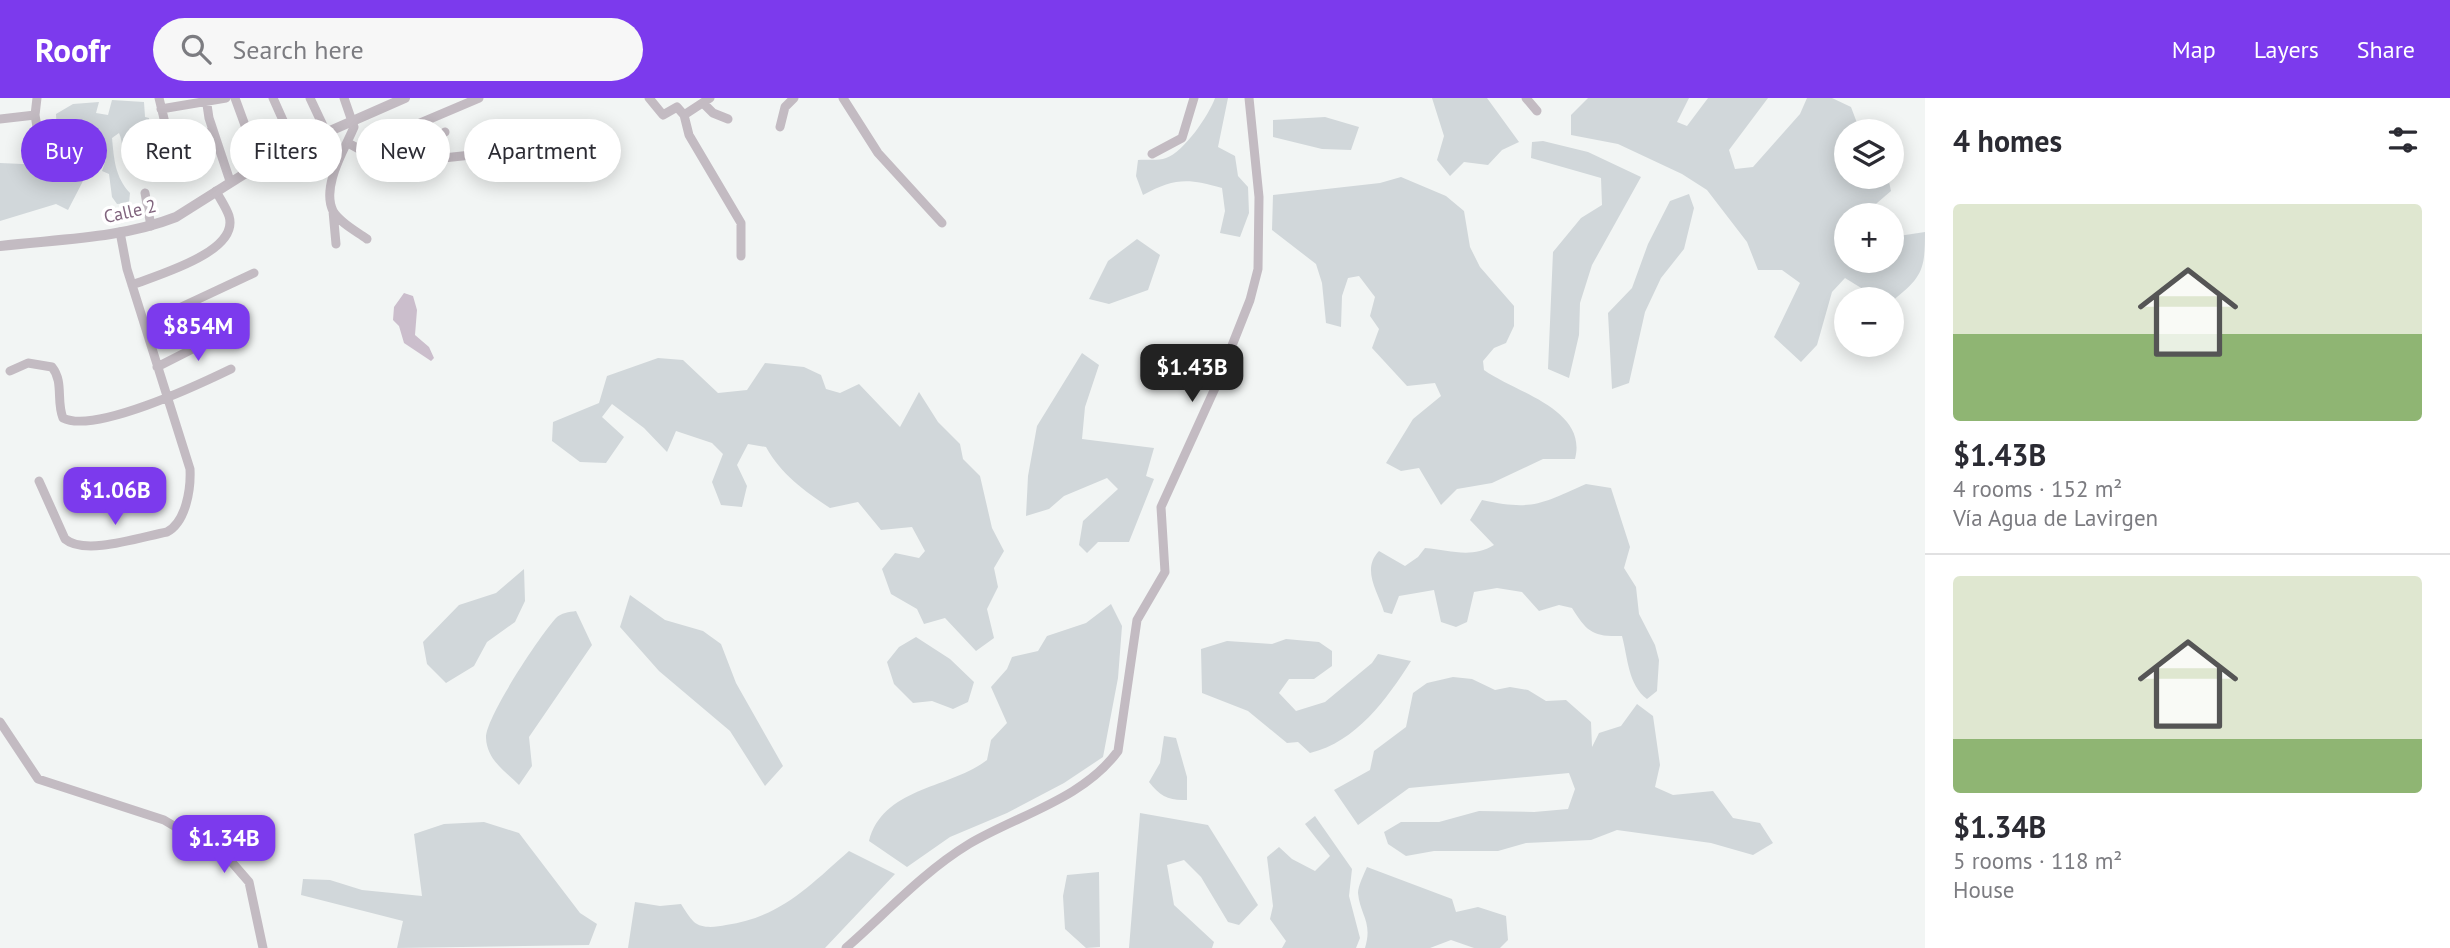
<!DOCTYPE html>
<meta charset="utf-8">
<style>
body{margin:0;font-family:"PT Sans",sans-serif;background:#f7f7f7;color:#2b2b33;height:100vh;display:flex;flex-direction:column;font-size:26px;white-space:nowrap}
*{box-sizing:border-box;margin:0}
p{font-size:23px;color:#7c7c81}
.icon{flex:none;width:38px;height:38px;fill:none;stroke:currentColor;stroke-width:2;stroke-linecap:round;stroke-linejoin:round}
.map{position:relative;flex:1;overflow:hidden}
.panel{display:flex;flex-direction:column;background:#fff;width:525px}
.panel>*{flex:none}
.guide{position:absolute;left:21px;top:21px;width:665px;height:63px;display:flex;gap:14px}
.tools{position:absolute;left:1834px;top:21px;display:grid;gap:14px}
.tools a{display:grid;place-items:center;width:70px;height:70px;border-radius:50%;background:#fff;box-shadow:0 4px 18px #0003;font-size:35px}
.price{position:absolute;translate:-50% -60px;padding:0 16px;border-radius:14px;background:#7c3aed;color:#fff;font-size:23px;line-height:46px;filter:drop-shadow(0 2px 4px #0008)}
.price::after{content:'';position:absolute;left:50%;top:42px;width:21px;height:16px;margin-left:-10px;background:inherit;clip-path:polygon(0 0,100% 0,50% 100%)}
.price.active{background:#222;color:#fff}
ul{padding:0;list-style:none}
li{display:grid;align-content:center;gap:14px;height:371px;padding:0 28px}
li+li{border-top:2px solid #e1e1e2}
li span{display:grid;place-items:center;height:217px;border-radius:7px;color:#555}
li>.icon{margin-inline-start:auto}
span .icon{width:126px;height:126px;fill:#fffc;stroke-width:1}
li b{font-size:30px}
h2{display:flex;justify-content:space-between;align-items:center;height:84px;padding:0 28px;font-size:30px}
.pill{padding:0 24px;border-radius:32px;background:#fff;box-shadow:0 4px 18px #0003;font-size:24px;line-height:63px}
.pill.active{background:#7c3aed;color:#fff}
header{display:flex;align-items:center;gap:42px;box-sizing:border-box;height:98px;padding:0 35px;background:#7c3aed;color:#fff}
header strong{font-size:33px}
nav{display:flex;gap:38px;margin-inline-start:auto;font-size:24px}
.search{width:490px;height:63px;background:#f7f7f7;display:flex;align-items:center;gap:18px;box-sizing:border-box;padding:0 24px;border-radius:38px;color:#7c7c81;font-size:26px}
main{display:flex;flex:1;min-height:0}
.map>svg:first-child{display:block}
.green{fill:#d1d7da}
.water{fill:#cbbecc}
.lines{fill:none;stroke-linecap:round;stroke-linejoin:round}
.minor{stroke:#c3bbc2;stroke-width:9}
.tertiary{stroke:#c3bbc2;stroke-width:10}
.labels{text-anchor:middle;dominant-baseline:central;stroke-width:7;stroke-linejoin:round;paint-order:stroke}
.street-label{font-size:18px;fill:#81657e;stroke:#fff}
</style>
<header>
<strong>Roofr</strong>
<div class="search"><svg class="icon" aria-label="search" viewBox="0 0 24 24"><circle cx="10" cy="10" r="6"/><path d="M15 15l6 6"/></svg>Search here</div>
<nav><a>Map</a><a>Layers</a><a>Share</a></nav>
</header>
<main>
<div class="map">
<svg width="1925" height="850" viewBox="0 0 1925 850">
<rect width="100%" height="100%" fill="#f2f5f4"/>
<path class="green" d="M1215,0H1228L1218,49L1235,58L1238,78L1248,89L1249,115L1240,139L1220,135L1225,113L1222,90C1188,80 1174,80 1143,97L1136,78L1138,62C1146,61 1158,63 1166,60C1184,54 1209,17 1215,0Z
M1432,0H1487L1519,44L1502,52L1488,67L1464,64L1450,78L1437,62L1444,38Z
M1588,0H1689L1677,24L1687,28L1708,0H1768L1729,52L1735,71L1753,69L1800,16L1807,0H1832L1851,9L1860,33H1846V79H1888L1891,93L1863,117H1846V163H1892V139L1925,134C1925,171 1923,179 1892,203L1879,201L1845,180L1832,194L1817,247L1801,264L1774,239L1800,185L1782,172H1758L1747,144L1707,92L1682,76L1618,46L1571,37V17Z
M112,2L144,4L145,19L149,20L151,36H141C137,49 137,60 147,70L142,77C112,66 128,56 119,35L112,40C114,61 115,79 130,95L129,105L117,106L112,99L109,76L102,73L106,61L96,57L82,67L83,83L68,112L56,106L0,123V65L45,67L48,71L58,56L56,16L73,6L99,4L96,15L108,17Z
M1325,19L1359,29L1351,52L1322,51L1273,39V22Z
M1543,43L1588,54L1641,79L1592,167L1580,205L1579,237L1569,280L1548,271L1553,154L1581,120L1602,107L1601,80L1531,60L1532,44Z
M1401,79L1446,98L1464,113L1470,149L1480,169L1514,208V228L1506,245L1494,250L1483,263L1484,272C1516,295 1588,311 1575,361H1543L1492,385L1457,391L1441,407L1419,370L1401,373L1386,365L1413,321L1441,298L1435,285L1407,288L1372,250L1379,231L1370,218L1375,199L1359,178L1348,180L1342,198L1341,229L1326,225L1322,185L1316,166L1272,132L1273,97L1380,85Z
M1689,96L1694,110L1684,151L1661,180L1645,214L1629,285L1612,291L1608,215L1632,190L1648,146L1670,103Z
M1137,141L1160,157L1148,192L1109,206L1089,201L1108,163Z
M1082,255L1099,267L1085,309L1082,341L1154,350L1146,378L1154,381L1129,444H1098L1087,455L1079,447L1083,423L1118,391L1107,380L1064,398L1049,411L1026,418L1028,378L1037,328Z
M658,260L683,262L718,295L747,292L765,265L804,269L821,277L826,291L840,295L859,286L900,329L919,294L938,324L960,346L963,361L980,378L992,430L1004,453L994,470L998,489L987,511L994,540L976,553L945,520L924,526L917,511L891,496L882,471L895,455L919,460L925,453L912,429L881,432L858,404L830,410C804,393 781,376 766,349L748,346L737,367L747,388L742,409L721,407L712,384L723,356L712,345L676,333L667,354L644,330L612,306L602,319L624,339L606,365L580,364L552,343L553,324L599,305L607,278Z
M1586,386L1611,390L1630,449L1624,470L1636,489L1639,516L1655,547L1659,562L1657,593L1647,601C1628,587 1628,560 1622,538C1593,539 1587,534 1572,510L1559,507L1539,513L1522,494L1497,490L1474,494L1467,524L1456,529L1441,524L1434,492L1399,498L1392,516L1384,514C1378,493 1361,472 1379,453L1405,468L1418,459L1425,450C1450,452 1471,461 1494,447L1470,422L1482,402C1532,413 1541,406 1586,386Z
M524,471L525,503L515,524L487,544L474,568L446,585L427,566L423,544L459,507L496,495Z
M630,497L665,522L703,533L721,546L736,585L783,668L765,688L730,633L659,573L620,529Z
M1111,506L1122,528L1118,580L1103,659L1064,685L1007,715L950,739L907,769L869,743C883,689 949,691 987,662L991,642L1007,625L991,589L1007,571L1012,559L1038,553L1047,538L1086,525Z
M576,513L592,547L529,639L532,668L519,687C505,673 487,662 486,640C485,620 541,536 556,520C561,515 569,514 576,513Z
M916,539L950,561L974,584L968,604L953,611L932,603L913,605L894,586L887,564L899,549Z
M1286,541L1319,544L1332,553V568L1314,581H1289L1279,595L1296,613L1325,604L1372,565L1378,556L1411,563C1387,601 1356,644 1310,655L1298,644L1287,645L1248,613L1202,595L1201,551L1227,543L1272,546Z
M1453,579L1472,581L1495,592L1510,589L1528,592L1546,603L1566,602L1591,624L1592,649L1599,635L1621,628L1637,606L1653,618L1660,667L1655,689L1673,697L1713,693L1733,720L1760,725L1773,745L1753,757L1711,745L1617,732L1591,742L1526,745L1498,753H1434L1406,758L1388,746L1384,734L1401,724H1439L1479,713L1534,714L1568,711L1575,691L1569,675L1409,690L1358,727L1334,692L1370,672L1374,653L1406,629L1413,595L1427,585Z
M1164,638L1176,640L1187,679V702C1169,703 1160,698 1149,684L1160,665Z
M1140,715L1208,727L1258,807L1239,827L1228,824L1201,779L1184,762L1167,767L1174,807L1214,844L1212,850H1129Z
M1315,718L1352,771L1349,798L1360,840L1356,850H1282L1286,843L1270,821L1273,808L1267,759L1279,749L1292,761L1315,773L1330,758L1305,726Z
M484,724L519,735L580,815L597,826L589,847L397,850L403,823L301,797L303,781L330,782L362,792L422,798L414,736L444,726Z
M849,753L895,776L825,850H628L635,804L660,808L681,806C685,812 689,819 694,824C702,831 716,829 726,827C781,819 809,788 849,753Z
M1367,769L1452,801L1456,814L1478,809L1506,818L1508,842L1500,850H1474L1451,842L1430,850H1365C1373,824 1360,817 1358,795C1358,788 1364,776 1367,769Z
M1099,774L1100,849L1086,850L1065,831L1063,798L1067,777Z"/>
<path class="water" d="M404,195L413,198L417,212L415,237L429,249L434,260L431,263L404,245L399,228L393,222L394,209Z"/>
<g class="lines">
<path class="minor" d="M37,0L35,17L40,47
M159,0L167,33L187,78
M206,0L209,20L230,83
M235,0L254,52
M273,0L294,47
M310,0L326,34
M344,0L354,29C345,51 321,88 333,113C340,125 356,133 367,141
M649,0L663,17L677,9L684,17L689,37L741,125V158
M843,0L878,55L942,125
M1526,0L1537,13
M703,5L713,15L728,21
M161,11L226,0
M684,17L710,0
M0,21L35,17
M419,28L434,61L490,55
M780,29L785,9L794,0
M172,44L213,33
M348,45L359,51L479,0
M427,46L445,34
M1152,56L1182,40L1194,0
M145,95L151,128
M333,113L336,146
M132,187C157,177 240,154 229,118C226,109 220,101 216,93
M145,226L254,175
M157,269L224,235
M10,273L28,265L52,269C64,284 56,303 63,320C94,336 198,287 231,271
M39,383L65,441C85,458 141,439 167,434C186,424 191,391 190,371L127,171L120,134
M0,624L38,681L164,722L229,761L249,784L263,850
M846,850C886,815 923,774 969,746C1018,717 1083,701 1118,653L1137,522L1165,474L1161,409L1216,288L1250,202L1258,171L1259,99L1249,0"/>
<path class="tertiary" d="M0,148C58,141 120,141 176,119L273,58L405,0"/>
</g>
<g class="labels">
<g class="street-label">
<text transform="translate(130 113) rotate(-13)">Calle 2</text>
</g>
</g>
</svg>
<div class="tools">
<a><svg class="icon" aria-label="layers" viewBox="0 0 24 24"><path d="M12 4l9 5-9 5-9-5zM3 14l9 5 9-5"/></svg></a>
<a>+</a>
<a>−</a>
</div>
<b class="price" style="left:198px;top:265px">$854M</b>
<b class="price active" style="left:1192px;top:306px">$1.43B</b>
<b class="price" style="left:115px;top:429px">$1.06B</b>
<b class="price" style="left:224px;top:777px">$1.34B</b>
<div class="guide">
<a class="pill active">Buy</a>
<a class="pill">Rent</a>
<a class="pill">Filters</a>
<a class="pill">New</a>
<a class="pill">Apartment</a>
</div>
</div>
<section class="panel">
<h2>4 homes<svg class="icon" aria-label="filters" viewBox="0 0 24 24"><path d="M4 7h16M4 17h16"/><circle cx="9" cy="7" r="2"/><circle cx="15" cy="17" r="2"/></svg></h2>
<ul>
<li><span style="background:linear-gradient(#dfe7d0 60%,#8fb573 0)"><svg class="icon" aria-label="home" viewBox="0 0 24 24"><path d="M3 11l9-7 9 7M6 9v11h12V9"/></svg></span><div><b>$1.43B</b><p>4 rooms · 152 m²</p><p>Vía Agua de Lavirgen</p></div></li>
<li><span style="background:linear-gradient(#dfe7d0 75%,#8fb573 0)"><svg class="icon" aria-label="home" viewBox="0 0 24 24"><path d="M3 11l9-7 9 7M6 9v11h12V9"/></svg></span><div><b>$1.34B</b><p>5 rooms · 118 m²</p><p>House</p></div></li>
</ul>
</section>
</main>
